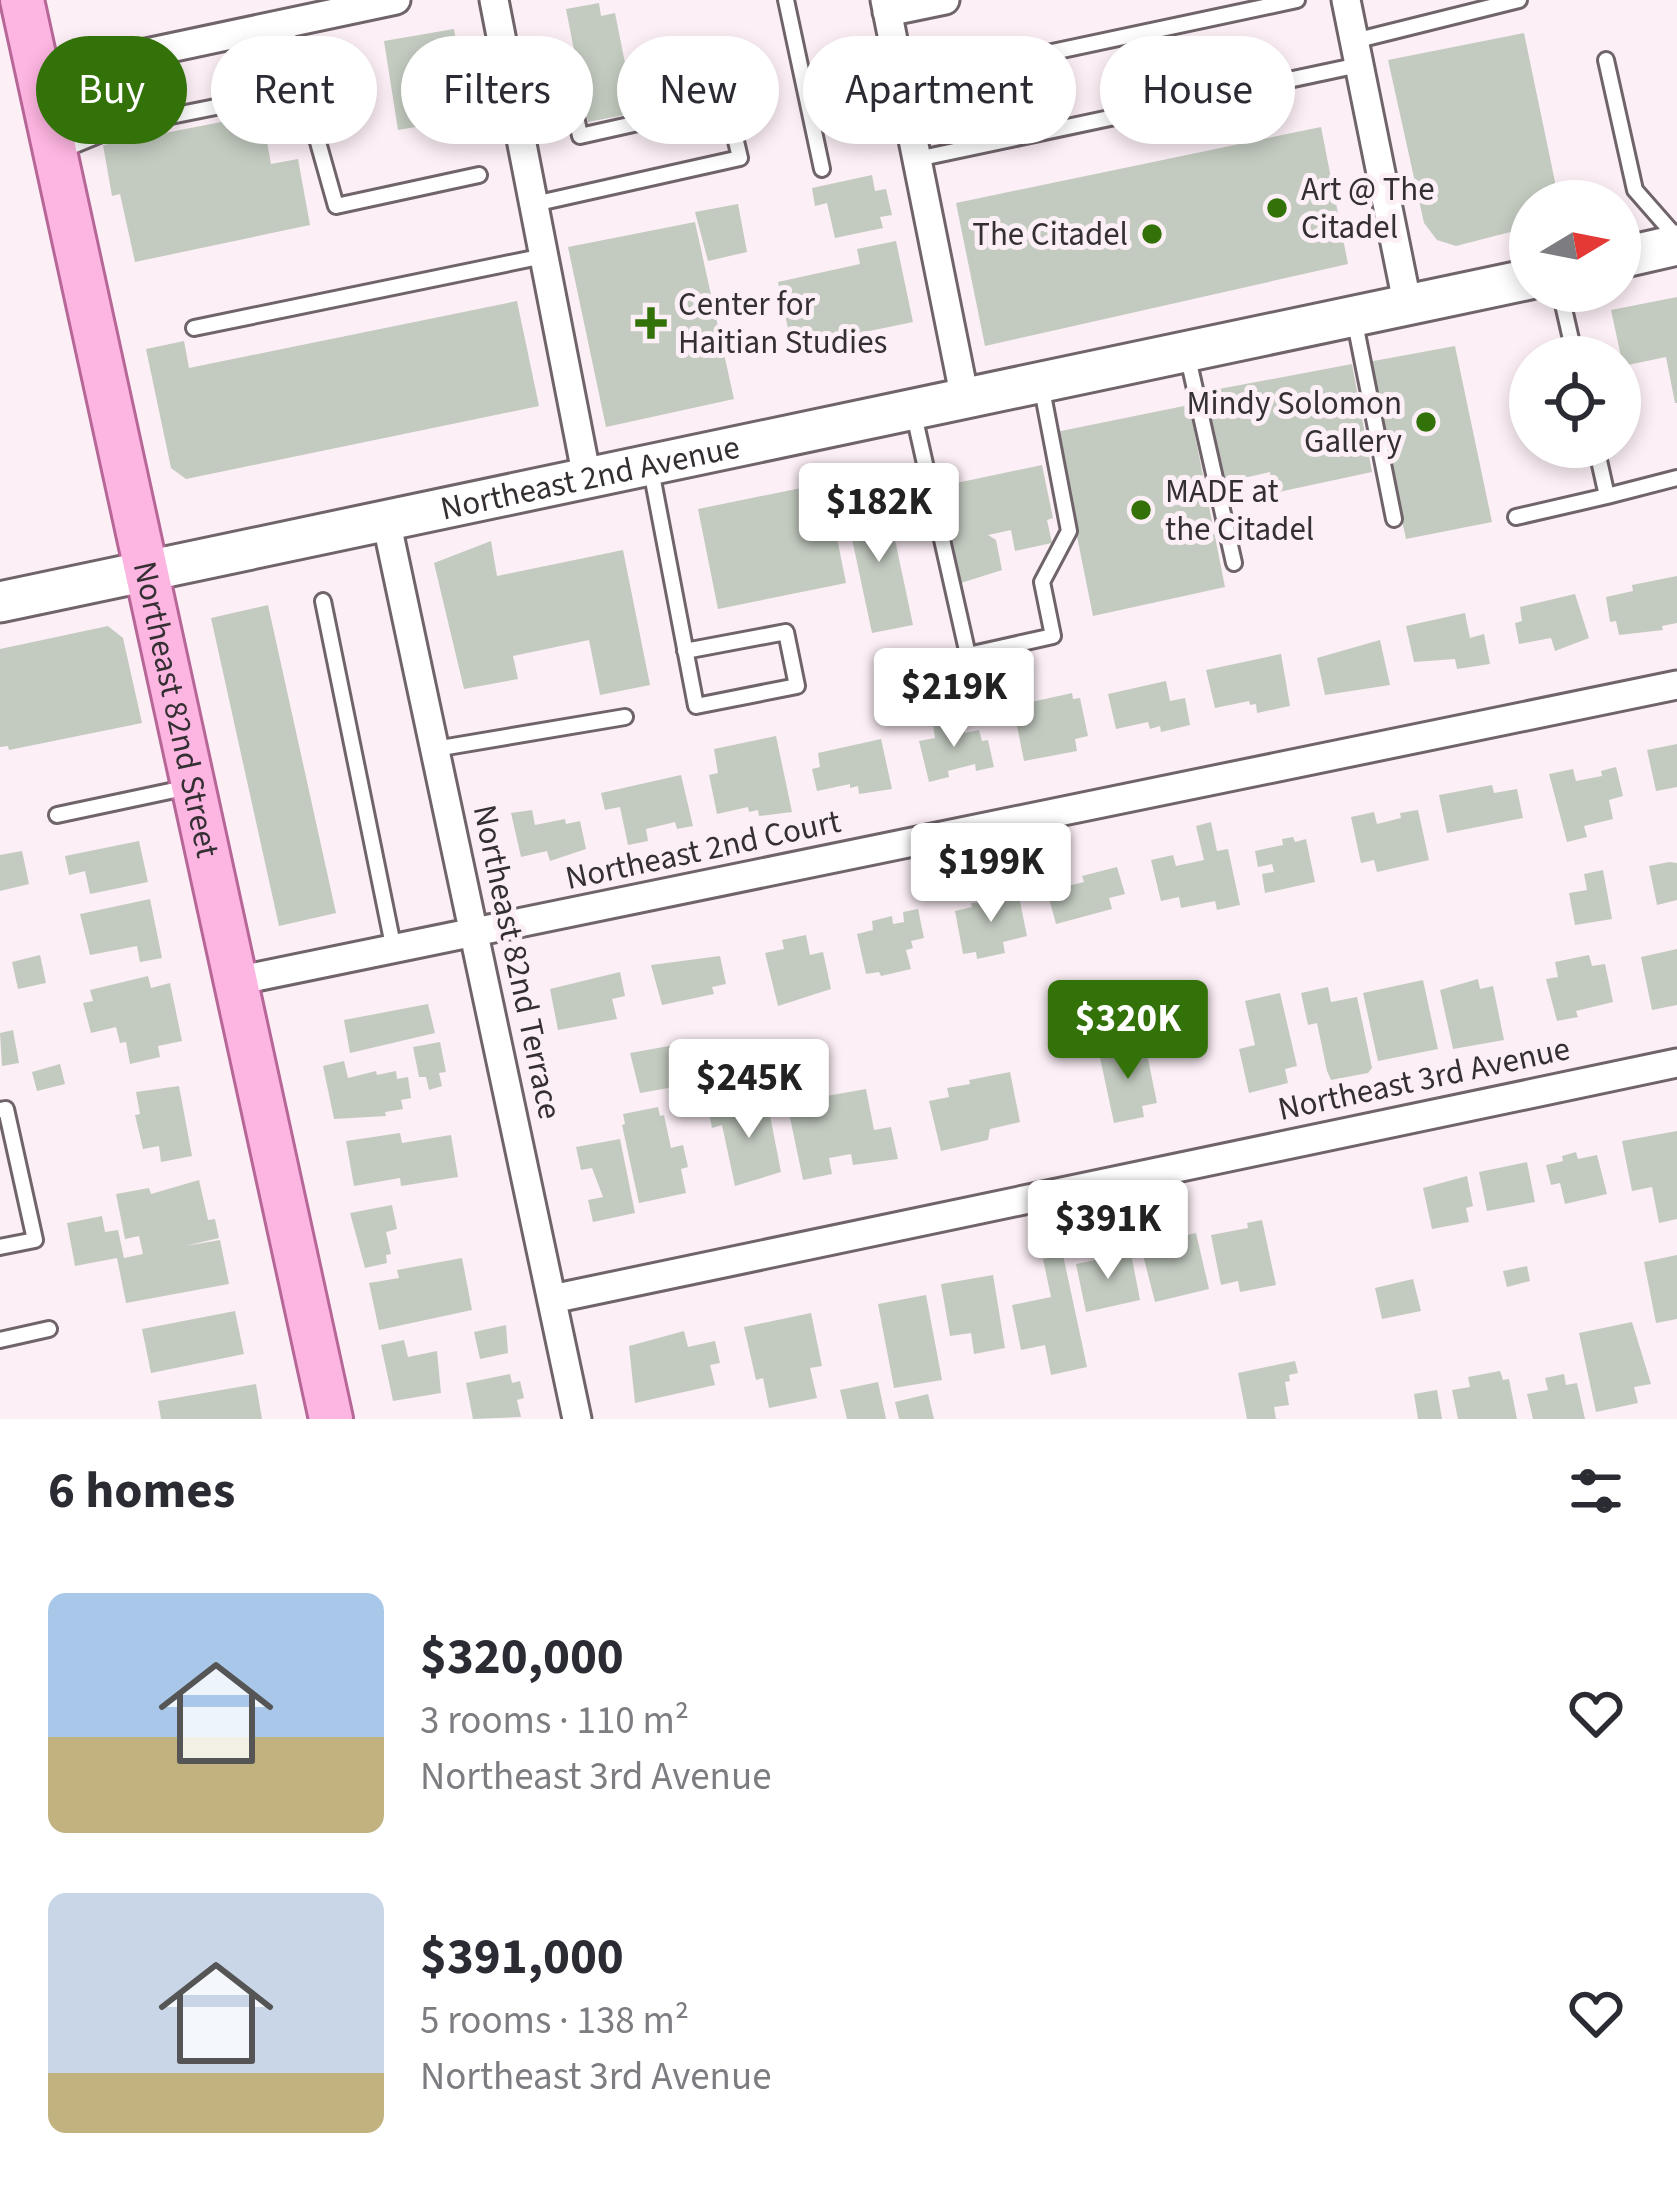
<!DOCTYPE html>
<meta charset="utf-8">
<style>
body{margin:0;font-family:"Source Sans 3",sans-serif;background:#f7f7f7;color:#2b2b33;height:100vh;display:flex;flex-direction:column;font-size:45px;white-space:nowrap}
*{box-sizing:border-box;margin:0}
p{font-size:39px;color:#7c7c81}
.icon{flex:none;width:66px;height:66px;fill:none;stroke:currentColor;stroke-width:2;stroke-linecap:round;stroke-linejoin:round}
.map{position:relative;height:1419px;overflow:hidden}
.details{display:flex;flex-direction:column;background:#fff;flex:1}
.details>*{flex:none}
.guide{position:absolute;left:36px;top:36px;width:1605px;height:108px;display:flex;gap:24px}
.needle{width:78px;rotate:80deg}
.fabs{position:absolute;left:1509px;top:180px;display:grid;gap:24px}
.fabs a{display:grid;place-items:center;width:132px;height:132px;border-radius:50%;background:#fff;box-shadow:0 6px 18px #0003;font-size:60px}
.price{position:absolute;translate:-50% -102px;padding:0 27px;border-radius:12px;background:#fff;color:#222;font-size:39px;line-height:78px;filter:drop-shadow(0 3px 6px #0008)}
.price::after{content:'';position:absolute;left:50%;top:72px;width:36px;height:27px;margin-left:-18px;background:inherit;clip-path:polygon(0 0,100% 0,50% 100%)}
.price.selected{background:#337208;color:#fff}
ul{padding:0;list-style:none}
li{display:flex;align-items:center;gap:36px;height:300px;padding:0 48px}
li span{display:grid;place-items:center;flex:none;width:336px;height:240px;border-radius:18px;color:#555}
li>.icon{margin-inline-start:auto}
span .icon{width:144px;height:144px;fill:#fffc;stroke-width:1}
li b{font-size:51px}
h2{display:flex;justify-content:space-between;align-items:center;height:144px;padding:0 48px;font-size:51px}
.chip{padding:0 42px;border-radius:54px;background:#fff;box-shadow:0 6px 18px #0003;font-size:42px;line-height:108px}
.chip.selected{background:#337208;color:#fff}
.map>svg:first-child{display:block}
.building{fill:#c3cbc0}
.lines{fill:none;stroke-linecap:round;stroke-linejoin:round}
.service-casing{stroke:#70646b;stroke-width:20}
.minor-casing{stroke:#70646b;stroke-width:33}
.secondary-casing{stroke:#70646b;stroke-width:45}
.primary-casing{stroke:#b66697;stroke-width:48}
.service{stroke:#fff;stroke-width:14}
.minor{stroke:#fff;stroke-width:27}
.secondary{stroke:#fff;stroke-width:39}
.primary{stroke:#fdb5e1;stroke-width:42}
.poi-dot{fill:#337208;stroke:#fceff6;stroke-width:4.5}
.labels{text-anchor:middle;dominant-baseline:central;stroke-width:10;stroke-linejoin:round;paint-order:stroke}
.poi-label{font-size:33px;fill:#342f32;stroke:#fceff6;text-anchor:start}
.street-label{font-size:33px;fill:#342f32;stroke:#fceff6}
</style>
<div class="map">
<svg width="1677" height="1419" viewBox="0 0 1677 1419">
<rect width="100%" height="100%" fill="#fceff6"/>
<path class="building" d="M599,3L601,16L615,13L635,113L588,122L566,9Z
M454,29L469,118L398,130L384,41Z
M1524,33L1559,201H1530V227L1456,246L1437,240L1424,223L1388,60Z
M262,114L271,164L298,159L310,225L135,262L120,194L112,196L103,145Z
M1321,127L1348,264L985,346L956,203Z
M872,175L875,191L886,189L892,215L880,217L883,228L835,238L827,203L815,206L812,188Z
M738,204L747,252L708,261L695,212Z
M695,222L734,399L606,427L568,247Z
M896,241L913,322L792,347L778,282L860,264L857,249Z
M1677,297V403H1675L1666,357L1623,366L1611,310Z
M517,301L539,406L186,479L171,468L146,349L184,341L189,368Z
M1455,346L1492,522L1406,539L1368,362Z
M1352,364L1372,472L1274,493L1270,472L1222,483L1203,392Z
M1189,405L1225,587L1093,616L1056,432Z
M1042,465L1053,518L1047,520L1052,543L1015,551L1011,530L988,535L996,540L1002,570L961,583L942,486Z
M826,483L846,583L718,609L698,509Z
M886,497L913,625L872,633L845,506Z
M491,541L497,576L623,550L650,685L600,695L589,640L513,656L518,679L464,689L434,563Z
M1677,576V623L1662,626L1663,630L1619,635L1616,621L1610,622L1606,597L1633,591L1632,585Z
M1575,594L1589,638L1555,651L1551,638L1519,644L1515,623L1522,621L1520,607Z
M268,605L336,913L279,926L211,618Z
M1465,613L1470,638L1484,634L1490,664L1457,669L1455,659L1414,662L1406,626Z
M108,626L123,638L142,723L9,750L8,746L0,747V649Z
M1380,640L1390,685L1325,695L1317,658Z
M1281,654L1290,706L1257,713L1256,704L1250,705L1249,701L1215,708L1206,670Z
M1166,681L1170,701L1185,698L1190,725L1161,732L1160,726L1150,729L1148,722L1116,729L1108,694Z
M1072,693L1073,699L1080,698L1088,736L1075,739L1077,751L1024,761L1016,721L1030,718L1027,703Z
M962,719L965,733L979,730L982,741L988,740L994,767L976,771L975,764L948,771L949,777L929,782L919,741L935,738L933,725Z
M776,736L792,812L759,816L758,810L749,812L748,807L717,814L709,775L718,773L714,749Z
M881,739L892,789L859,794L858,786L850,788V784L817,791L812,769L820,767L818,753Z
M1677,744V787L1656,791L1647,750Z
M1616,767L1623,796L1609,800L1613,819L1584,826L1587,837L1567,842L1549,774L1573,769L1576,781L1602,776L1601,771Z
M681,775L693,826L677,829L675,822L646,829L648,841L628,845L620,807L605,810L601,793Z
M1492,785L1494,793L1517,789L1523,818L1447,833L1439,795Z
M532,810L535,825L565,819L566,824L580,821L586,849L550,861L547,851L521,857L511,813Z
M1418,810L1429,860L1377,872L1374,860L1361,863L1351,817L1374,812L1377,824L1401,818L1400,813Z
M1211,822L1217,851L1228,849L1240,905L1217,910L1215,901L1181,908L1179,897L1161,901L1151,860L1173,855L1176,866L1204,860L1196,826Z
M1293,837L1295,842L1306,839L1315,882L1265,893L1262,874L1274,872L1272,864L1258,867L1255,851L1283,845L1282,839Z
M139,841L148,882L90,894L85,871L69,875L65,856Z
M22,851L29,884L0,891V855Z
M1669,862L1677,863V900L1657,905L1649,866Z
M1117,867L1125,894L1109,898L1112,909L1056,924L1047,891L1084,882L1082,876Z
M1603,870L1612,919L1575,925L1569,893L1587,890L1584,874Z
M1017,887L1027,936L1003,942L1005,953L977,959L976,952L963,954L955,911L972,907L971,903L1003,901L1002,890Z
M150,899L162,958L140,962L137,946L90,955L80,914Z
M918,909L924,938L911,941L913,948L906,950L911,969L881,976L879,972L866,974L857,934L873,930L872,921L892,916L893,924L904,922L903,912Z
M806,935L810,955L823,952L831,989L778,1006L765,953L784,949L782,940Z
M1677,949V1005L1652,1010L1641,957Z
M40,955L46,983L18,989L12,962Z
M1589,955L1592,966L1605,964L1613,1002L1576,1011L1578,1017L1557,1021L1546,979L1558,977L1555,962Z
M720,956L726,984L712,987L714,994L662,1005L651,965Z
M620,972L625,996L612,999L617,1019L558,1030L550,989Z
M148,976L151,988L170,983L182,1041L158,1046L160,1057L130,1064L126,1042L120,1043L116,1027L91,1033L83,1003L93,1001L90,990Z
M1478,979L1480,989L1493,986L1504,1040L1453,1049L1440,990Z
M1423,980L1438,1049L1378,1061L1363,993Z
M1328,987L1331,1002L1357,997L1372,1068L1368,1073L1331,1080L1327,1071L1317,1023L1308,1025L1301,993Z
M1280,993L1297,1066L1285,1069L1288,1083L1249,1093L1239,1049L1255,1045L1245,1001Z
M428,1004L435,1033L350,1053L344,1020Z
M13,1030L19,1063L2,1066L0,1033Z
M440,1042L446,1072L439,1073L442,1086L429,1090L426,1077H419L413,1047Z
M680,1044L684,1067L671,1070L674,1087L640,1093L630,1053Z
M1145,1044L1157,1103L1142,1106L1144,1117L1114,1123L1099,1053Z
M344,1061L348,1078L376,1071L377,1075L396,1071L397,1079L408,1077L411,1098L401,1100L403,1109L385,1112L386,1116L334,1119L323,1066Z
M60,1064L65,1084L37,1091L32,1072Z
M1010,1072L1020,1122L990,1129L988,1140L941,1151L929,1101L949,1097L947,1088L970,1084L969,1080Z
M179,1086L192,1156L161,1162L159,1146L143,1149L135,1115L140,1114L136,1092Z
M866,1089L874,1130L891,1127L898,1159L853,1165L851,1154L829,1158L832,1174L803,1180L787,1103Z
M767,1100L781,1172L735,1186L722,1125L712,1128L709,1112Z
M658,1107L660,1116L664,1115L671,1148L683,1145L688,1167L681,1169L686,1193L639,1203L622,1125L625,1124L623,1114Z
M1677,1131V1219L1659,1223L1652,1187L1632,1191L1622,1141Z
M400,1133L402,1143L451,1135L458,1177L401,1186L400,1178L354,1186L346,1141Z
M620,1139L635,1213L593,1222L588,1200L603,1197L592,1168L581,1170L576,1147Z
M1576,1152L1578,1159L1597,1155L1607,1194L1565,1204L1560,1183L1551,1185L1546,1165L1563,1161L1562,1156Z
M1527,1162L1535,1202L1487,1211L1479,1172Z
M1467,1176L1473,1206L1466,1208L1469,1222L1432,1229L1423,1188Z
M199,1180L208,1220L215,1219L219,1238L185,1246L220,1240L229,1284L126,1303L117,1258L75,1266L67,1223L102,1216L105,1232L118,1230L124,1258L143,1254L139,1236L125,1239L116,1194L149,1188L151,1194Z
M392,1205L397,1229L386,1232L391,1254L386,1255L387,1263L365,1268L350,1213Z
M1262,1220L1276,1285L1240,1292L1238,1281L1221,1285L1211,1235L1248,1228L1247,1223Z
M1196,1233L1209,1289L1155,1302L1141,1247L1161,1242L1164,1255L1180,1252L1177,1237Z
M1131,1253L1140,1300L1086,1312L1076,1264Z
M1063,1255L1087,1367L1051,1375L1045,1345L1021,1350L1012,1305L1051,1297L1043,1259Z
M1677,1255V1319L1656,1323L1644,1262Z
M462,1258L472,1310L379,1330L369,1283L399,1278L397,1270Z
M1527,1266L1530,1281L1507,1287L1503,1271Z
M993,1275L1005,1348L974,1354L971,1333L950,1336L941,1284Z
M1413,1279L1421,1311L1382,1319L1375,1288Z
M926,1295L942,1380L894,1388L878,1304Z
M235,1311L244,1354L151,1373L142,1329Z
M811,1313L822,1366L810,1368L817,1398L769,1408L763,1378L756,1380L744,1327Z
M1632,1322L1651,1384L1634,1387L1638,1403L1596,1412L1579,1333Z
M506,1325L508,1353L480,1359L474,1332Z
M684,1331L688,1347L715,1341L720,1363L710,1365L715,1385L635,1403L629,1346Z
M404,1340L408,1357L437,1351L441,1393L393,1401L381,1345Z
M1295,1361L1298,1373L1289,1375L1290,1381L1285,1382L1289,1405L1274,1407L1276,1419H1247L1238,1373Z
M1500,1371L1503,1380L1509,1379L1517,1419H1458L1452,1390L1470,1387L1468,1377Z
M510,1374L512,1383L520,1381L524,1398L517,1400L521,1417L473,1419L466,1383Z
M1564,1374L1566,1385L1577,1383L1585,1419H1533L1527,1394L1548,1390L1545,1378Z
M878,1382L886,1419H847L840,1390Z
M256,1384L262,1419H161L158,1401Z
M1437,1390L1442,1419H1418L1414,1394Z
M928,1394L934,1419H899L895,1402Z"/>
<g class="lines">
<g class="service-casing">
<path id="service" d="M786,0L822,169
M285,25L336,206L479,175
M1354,41L1519,0
M1606,60L1635,190L1677,238
M803,80L896,59
M902,84L1297,0
M518,124L575,111L580,136L727,103L740,158L534,204
M60,151L121,126L255,99
M917,159L1359,65
M1560,291L1575,357
M1354,318L1394,519
M194,328L544,256
M1188,358L1234,563
M914,415L968,655L1053,636L1042,582L1069,531L1041,384
M651,470L696,706L797,686L786,632L685,651
M1607,496L1677,478
M1516,517L1607,496L1596,447
M323,601L394,950
M435,749L625,717
M57,815L189,787
M0,1110L6,1109L35,1240L0,1247
M0,1340L49,1329"/>
</g>
<g class="minor-casing">
<path id="minor" d="M494,0L587,478
M885,0L965,399
M1346,0L1408,307
M887,12L945,0
M38,76L396,0
M386,520L577,1419
M236,981L1677,685
M552,1299L1677,1063"/>
</g>
<g class="secondary-casing">
<g id="secondary">
<path d="M1620,258L1677,245"/>
<path id="s1" d="M0,602L1530,279"/>
</g>
</g>
<g class="primary-casing">
<g id="primary">
<path id="s2" d="M22,0L331,1419"/>
</g>
</g>
<use href="#service" class="service"/>
<use href="#minor" class="minor"/>
<use href="#secondary" class="secondary"/>
<use href="#primary" class="primary"/>
</g>
<g class="poi-dot">
<circle cx="1277" cy="208" r="12"/>
<circle cx="1152" cy="234" r="12"/>
<path d="M645 305h12v12h12v12h-12v12h-12v-12h-12v-12h12z"/>
<circle cx="1426" cy="422" r="12"/>
<circle cx="1141" cy="510" r="12"/>
</g>
<g class="labels">
<g class="poi-label">
<text x="1301" y="189">Art @ The<tspan x="1301" dy="38">Citadel</tspan></text>
<text x="1128" y="234" text-anchor="end">The Citadel</text>
<text x="678" y="304">Center for<tspan x="678" dy="38">Haitian Studies</tspan></text>
<text x="1402" y="403" text-anchor="end">Mindy Solomon<tspan x="1402" dy="38">Gallery</tspan></text>
<text x="1165" y="491">MADE at<tspan x="1165" dy="38">the Citadel</tspan></text>
</g>
<g class="street-label">
<text stroke="none"><textPath href="#s1" startOffset="603">Northeast 2nd Avenue</textPath></text>
<text stroke="none"><textPath href="#s2" startOffset="726">Northeast 82nd Street</textPath></text>
<text transform="translate(703 850) rotate(-12)">Northeast 2nd Court</text>
<text transform="translate(517 962) rotate(78)">Northeast 82nd Terrace</text>
<text transform="translate(1424 1079) rotate(-12)">Northeast 3rd Avenue</text>
</g>
</g>
</svg>
<div class="fabs">
<a><svg class="needle" viewBox="-14 -14 28 28"><path d="M0-13l5 13h-10z" fill="#e53935"/><path d="M0 13l5-13h-10z" fill="#7c7c81"/></svg></a>
<a><svg class="icon" aria-label="locate" viewBox="0 0 24 24"><circle cx="12" cy="12" r="6"/><path d="M12 2v4M12 18v4M2 12h4M18 12h4"/></svg></a>
</div>
<b class="price" style="left:879px;top:565px">$182K</b>
<b class="price" style="left:954px;top:750px">$219K</b>
<b class="price" style="left:991px;top:925px">$199K</b>
<b class="price selected" style="left:1128px;top:1082px">$320K</b>
<b class="price" style="left:749px;top:1141px">$245K</b>
<b class="price" style="left:1108px;top:1282px">$391K</b>
<div class="guide">
<a class="chip selected">Buy</a>
<a class="chip">Rent</a>
<a class="chip">Filters</a>
<a class="chip">New</a>
<a class="chip">Apartment</a>
<a class="chip">House</a>
</div>
</div>
<section class="details">
<h2>6 homes<svg class="icon" aria-label="filters" viewBox="0 0 24 24"><path d="M4 7h16M4 17h16"/><circle cx="9" cy="7" r="2"/><circle cx="15" cy="17" r="2"/></svg></h2>
<ul>
<li><span style="background:linear-gradient(#a9c7e8 60%,#c2b280 0)"><svg class="icon" aria-label="home" viewBox="0 0 24 24"><path d="M3 11l9-7 9 7M6 9v11h12V9"/></svg></span><div><b>$320,000</b><p>3 rooms · 110 m²</p><p>Northeast 3rd Avenue</p></div><svg class="icon" aria-label="heart" viewBox="0 0 24 24"><path d="M12 20l-8-8c-3-5 5-10 8-4 3-6 11-1 8 4z"/></svg></li>
<li><span style="background:linear-gradient(#c9d6e8 75%,#c2b280 0)"><svg class="icon" aria-label="home" viewBox="0 0 24 24"><path d="M3 11l9-7 9 7M6 9v11h12V9"/></svg></span><div><b>$391,000</b><p>5 rooms · 138 m²</p><p>Northeast 3rd Avenue</p></div><svg class="icon" aria-label="heart" viewBox="0 0 24 24"><path d="M12 20l-8-8c-3-5 5-10 8-4 3-6 11-1 8 4z"/></svg></li>
</ul>
</section>
